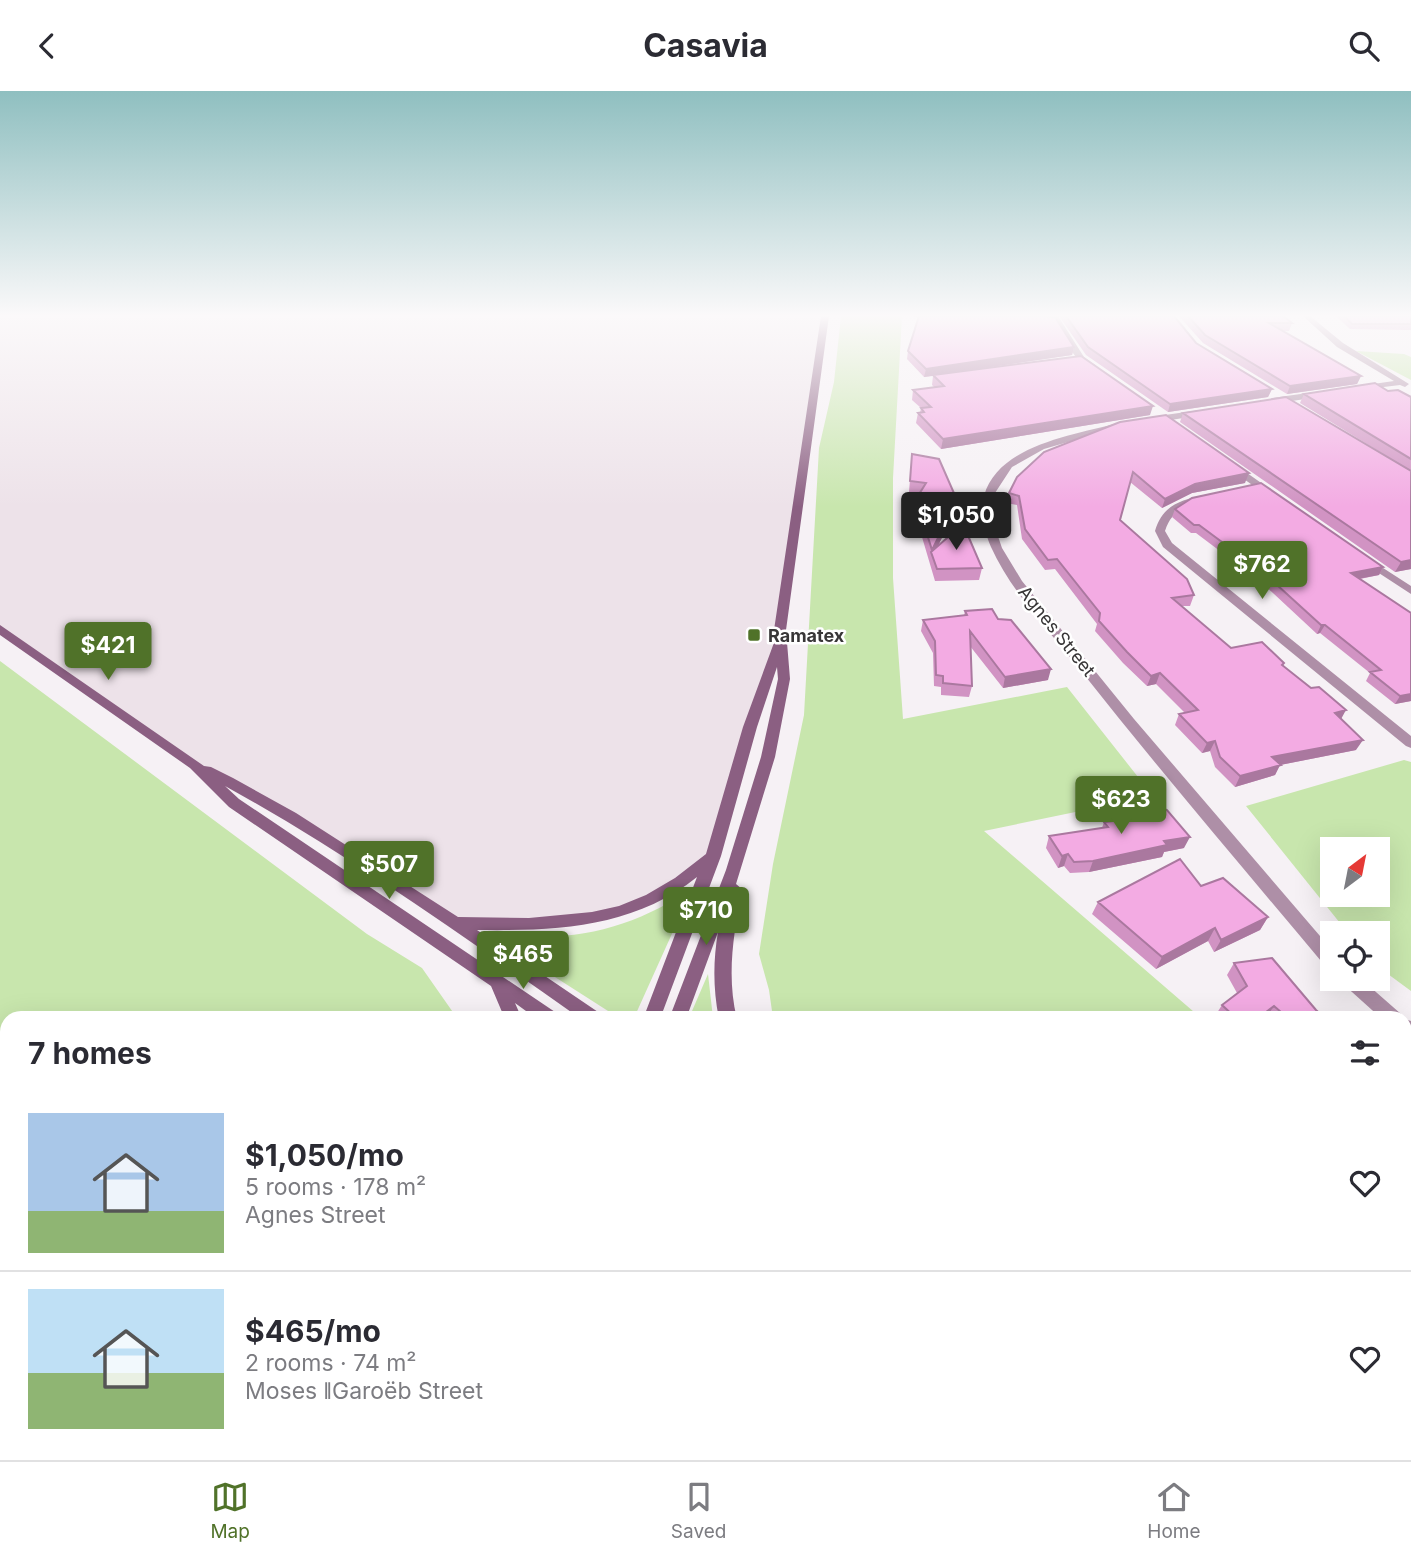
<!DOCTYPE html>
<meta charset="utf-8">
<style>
body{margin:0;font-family:Inter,sans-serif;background:#f7f7f7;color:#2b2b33;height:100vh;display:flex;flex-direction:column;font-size:26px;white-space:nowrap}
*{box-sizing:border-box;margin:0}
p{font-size:23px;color:#7c7c81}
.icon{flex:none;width:38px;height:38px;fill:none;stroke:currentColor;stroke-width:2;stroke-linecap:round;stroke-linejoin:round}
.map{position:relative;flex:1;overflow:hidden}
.side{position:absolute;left:0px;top:920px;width:1412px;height:450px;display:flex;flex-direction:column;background:#fff;border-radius:21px 21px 0 0;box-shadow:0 7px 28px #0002}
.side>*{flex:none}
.needle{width:46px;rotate:32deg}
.fabs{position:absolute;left:1320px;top:746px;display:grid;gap:14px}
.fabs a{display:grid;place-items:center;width:70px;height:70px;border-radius:0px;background:#fff;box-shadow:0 7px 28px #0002;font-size:35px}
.price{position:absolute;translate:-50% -60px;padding:0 16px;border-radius:7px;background:#507229;color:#fff;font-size:23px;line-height:46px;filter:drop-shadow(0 2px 4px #0008)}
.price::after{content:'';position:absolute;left:50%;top:42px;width:21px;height:16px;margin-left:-10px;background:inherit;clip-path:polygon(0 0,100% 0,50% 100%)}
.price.current{background:#222;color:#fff}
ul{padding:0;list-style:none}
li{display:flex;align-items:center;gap:21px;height:175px;padding:0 28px}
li+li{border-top:2px solid #e1e1e2}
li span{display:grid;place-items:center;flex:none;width:196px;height:140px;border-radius:0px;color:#555}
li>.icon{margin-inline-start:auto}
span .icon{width:84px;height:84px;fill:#fffc;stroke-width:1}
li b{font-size:30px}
h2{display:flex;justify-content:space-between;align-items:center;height:84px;padding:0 28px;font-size:30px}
header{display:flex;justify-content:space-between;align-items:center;height:91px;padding:0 28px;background:#fff;font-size:32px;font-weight:700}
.tab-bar{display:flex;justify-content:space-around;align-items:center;height:98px;border-top:2px solid #e1e1e2;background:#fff;font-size:19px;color:#7c7c81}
.tab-bar a{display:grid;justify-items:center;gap:4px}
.tab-bar .current{color:#507229}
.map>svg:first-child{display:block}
.built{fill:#ede2e9}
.green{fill:#c8e6ad;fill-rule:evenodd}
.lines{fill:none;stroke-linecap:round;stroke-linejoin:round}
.minor{fill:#ae8fa7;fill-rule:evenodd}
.secondary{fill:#8b5f82;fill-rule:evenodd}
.wall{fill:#d193c3}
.shaded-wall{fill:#aa789f}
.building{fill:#f3abe3;stroke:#aa789f;stroke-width:2}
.poi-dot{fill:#507229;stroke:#fff;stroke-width:2.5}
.labels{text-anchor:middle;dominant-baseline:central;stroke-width:5;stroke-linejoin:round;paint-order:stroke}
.street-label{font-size:18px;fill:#383637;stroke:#fff}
.poi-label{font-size:18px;font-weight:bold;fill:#383637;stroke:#fff;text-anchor:start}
</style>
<header><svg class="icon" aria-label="back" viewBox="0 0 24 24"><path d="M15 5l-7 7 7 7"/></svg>Casavia<svg class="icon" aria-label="search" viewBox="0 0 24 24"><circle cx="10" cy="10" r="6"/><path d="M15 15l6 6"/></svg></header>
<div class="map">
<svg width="1411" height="1369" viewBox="0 0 1411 1369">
<rect width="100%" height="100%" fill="#f6f1f5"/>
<path class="built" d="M0,225H828L815,285L780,539L713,765L687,788L597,829L457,832L195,674L0,540Z"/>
<path class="green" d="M841,225H902L893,387V487L903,628L1067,596L1153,705L984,740L1201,927H773L769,899L759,863L773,773L804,624L819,357L834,291Z
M1356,260L1404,263L1411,266V289Z
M0,570L367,843L422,877L457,927L7,928V1363H355L352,1369H0Z
M1404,669L1411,671V900L1377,875V842H1348L1246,715ZM1332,758H1377V803H1332Z
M693,796L634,927H619L491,845L495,840C563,856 637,837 693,796Z
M708,883L713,927H689Z
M1405,1104L1411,1109V1369H1273L1265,1363H1405Z
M502,1363H727L724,1369H498Z"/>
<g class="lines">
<path class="minor" d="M1052,225H1058L1084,266L1095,274V278C1077,278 1059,239 1052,225Z
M1303,225H1310L1343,252L1409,293L1405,296L1400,294L1359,299V295L1394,290L1337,256Z
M1322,300L1326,303L1325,305L1272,313L1268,310L1272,307Z
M1200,319L1204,322L1203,324L1151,332L1146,329L1151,326Z
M1118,332L1126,334L1044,358L1012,376L995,402L991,425L1002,457L1022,490L1134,628L1332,859V878L1326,876C1244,778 1161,681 1082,581C1052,543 1011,501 991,456C984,439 979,423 984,405C998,354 1074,344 1118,332Z
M1231,375H1237L1277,403L1268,405L1231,379Z
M1204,404L1208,405V409C1187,414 1172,418 1165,440L1172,452L1411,645V657L1406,655L1163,456L1155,440C1162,415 1180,409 1204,404Z
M1366,466L1411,495V503L1362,471V467Z
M1340,887H1360L1401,923L1403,928H1382L1342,892Z
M1405,928L1411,930V948L1405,946Z"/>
<path class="secondary" d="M821,225H829L786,539L790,588L775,666L736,793L742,798C734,842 726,884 737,928H719C713,898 713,870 718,841L686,928H669L726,779L761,666L778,588L777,576L757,636L721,765L660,928H643L697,786C633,837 556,840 477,839L601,923L603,928H581C465,847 349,763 225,695L239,708L558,923L560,928H537L515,912L522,928H505L491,895L229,716L190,677L0,544V534L204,675L211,676L233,687L296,722L458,826L529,827L592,821L619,815L646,804L675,787L706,763L743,636L775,549L774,539Z
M397,1363H421L418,1369H394Z
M440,1363H465L462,1369H437Z
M1145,1363H1174L1177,1369H1148Z
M1202,1363H1230L1233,1369H1205Z"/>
</g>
<path class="wall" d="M914,225H1043L1074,256L1072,264L949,282L1150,324L941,358L916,332L918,322H920L921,317L912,309L913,299L934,296L932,294L933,285L924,286L907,268L908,260L918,226H914Z
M1059,225H1174L1196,252L1272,298L1268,306L1168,321L1086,264Z
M1179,225H1283L1292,232L1289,240H1283L1361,285L1357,293L1287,303L1203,252Z
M1336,225H1411V239L1350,238Z
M1388,300L1411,306V380L1300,312L1304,303Z
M1183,322L1411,478L1395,481L1180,331Z
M1044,361L1245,392L1192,402L1162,417L1130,391L1120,429L1194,504L1190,515H1182L1231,557L1284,572L1283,574L1341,628L1356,659L1280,674L1275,684L1235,696L1215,676L1210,660L1202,662L1175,634L1179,623L1185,622L1156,593L1147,595L1123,572L1095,540L1097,533L1055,478L1045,479L1022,448L1017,414L1006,412L1009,402Z
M912,363L957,409L955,420L937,457L982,477L979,489L935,490L914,419L916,408L920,402L909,401Z
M1175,418L1383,476L1379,484L1360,488L1411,522V610L1395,613L1366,590L1370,582L1320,542L1317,543L1261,491L1196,442H1191L1172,426Z
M965,520L998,528L1048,589L1003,597L970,555L972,595L969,606L941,604V596L934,595L933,562L921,540L923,529L964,525Z
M1117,722L1184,757L1164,761L1162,766L1089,781L1070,782L1064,775L1058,777L1046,757L1049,745L1102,737L1104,731L1114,730Z
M1201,795L1268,826L1260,839L1214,861L1208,850L1156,878L1092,823L1098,811Z
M1234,872L1316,919L1326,928H1268L1266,926L1265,928H1218L1215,925L1222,914L1237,902L1227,884Z
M1405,992L1411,996V1050L1405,1045Z"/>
<path class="shaded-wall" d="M1074,256L1072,264L924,286L926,278Z
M1361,285L1357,293L1287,303L1290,295Z
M1272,298L1268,306L1168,321L1170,313Z
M1153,315L1150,324L941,358L943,348Z
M1249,382L1245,392L1192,402L1162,417L1165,408L1195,393Z
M957,409L955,420L933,465L932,459Z
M1411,469V478L1395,481L1401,471Z
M1383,476L1379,484L1347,490L1351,482Z
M1321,534H1325L1320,542L1317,543Z
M1051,578L1048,589L1003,597L1005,586Z
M1160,582L1156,593L1147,595L1151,585Z
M1411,603V610L1395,613L1400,605Z
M1346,619L1340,630L1335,622Z
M1363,649L1356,659L1280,674L1275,684L1235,696L1240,685L1272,666Z
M1215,650L1210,660L1202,662L1207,652Z
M1190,746L1184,757L1164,761L1162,766L1089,781L1093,770L1164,750Z
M1068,763L1064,775L1058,777L1062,765Z
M1268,826L1260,839L1214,861L1221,849Z
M1215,837L1208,850L1156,878L1162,866Z
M1274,915L1265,928H1257Z"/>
<path class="building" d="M919,225H1043L1055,226L1074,256L926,278L908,260Z
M1066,225H1174L1196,252L1272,298L1170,313L1088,256Z
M1188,225H1283L1292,232H1269L1361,285L1290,295L1205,244Z
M1344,225H1411V233H1352Z
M1081,265L1153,315L943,348L918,322L924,321L921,317L931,316L913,299L944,295L933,284Z
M1375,292L1388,300L1398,299L1411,306V368L1304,303Z
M1286,306L1411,380V469L1401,471L1183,322Z
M1166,324L1249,382L1195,393L1165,408L1133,381L1120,429L1187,488L1194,504L1172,507L1231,557L1262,551L1284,572L1282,574L1311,597L1319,596L1346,619L1335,622L1363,649L1272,666L1281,674L1240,685L1220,666L1215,650L1207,652L1179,623L1198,619L1160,582L1151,585L1127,561L1099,530L1100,522L1057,468L1048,469L1025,438L1019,405L1009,402L1017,386L1044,361L1120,331Z
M912,363L939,368L957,409L932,459L916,408L926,392L910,390Z
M1261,392L1383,476L1351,482L1411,522V603L1400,605L1370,581L1381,579L1325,534H1321L1265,483L1199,434H1194L1175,418L1192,407Z
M963,433L982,477L937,478L931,461Z
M992,518L998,528L1011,529L1051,578L1005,586L970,540L972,595L943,592V585L936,584L935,550L923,529L967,524L965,520Z
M1159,716L1167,719L1190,746L1164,750L1167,754L1093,770L1074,771L1068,763L1062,765L1049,745L1108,736L1104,731L1122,729L1117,722Z
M1180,768L1201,795L1223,787L1268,826L1221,849L1215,837L1162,866L1098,811Z
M1272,867L1316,919L1326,928H1289L1274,915L1257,928H1237L1222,914L1247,895L1234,872Z
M1405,992L1411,996V1031L1405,1026Z
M781,1363H1040L1047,1369H778Z"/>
<linearGradient id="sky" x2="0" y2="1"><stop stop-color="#8fbfc0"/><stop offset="0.54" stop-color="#fbf9fa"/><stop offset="1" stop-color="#fbf9fa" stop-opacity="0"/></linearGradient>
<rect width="1411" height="416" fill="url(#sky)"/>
<rect class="poi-dot" x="747" y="537" width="14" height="14" rx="3.5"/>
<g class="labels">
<g class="street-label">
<text transform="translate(1057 540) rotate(51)">Agnes Street</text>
</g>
<g class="poi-label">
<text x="768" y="544">Ramatex</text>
</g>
</g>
</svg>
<div class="fabs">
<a><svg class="needle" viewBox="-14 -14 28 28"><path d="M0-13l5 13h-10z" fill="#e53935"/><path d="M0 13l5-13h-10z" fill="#7c7c81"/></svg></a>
<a><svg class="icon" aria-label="locate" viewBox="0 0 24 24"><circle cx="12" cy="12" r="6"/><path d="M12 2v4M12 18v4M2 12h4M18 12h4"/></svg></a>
</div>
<b class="price current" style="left:956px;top:461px">$1,050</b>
<b class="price" style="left:1262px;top:510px">$762</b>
<b class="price" style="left:108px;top:591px">$421</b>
<b class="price" style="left:1121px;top:745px">$623</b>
<b class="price" style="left:389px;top:810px">$507</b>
<b class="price" style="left:706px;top:856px">$710</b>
<b class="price" style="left:523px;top:900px">$465</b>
<section class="side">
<h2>7 homes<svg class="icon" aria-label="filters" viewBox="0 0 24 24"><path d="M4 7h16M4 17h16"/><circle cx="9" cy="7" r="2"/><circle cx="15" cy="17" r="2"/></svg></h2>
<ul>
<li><span style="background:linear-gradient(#a9c7e8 70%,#8fb573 0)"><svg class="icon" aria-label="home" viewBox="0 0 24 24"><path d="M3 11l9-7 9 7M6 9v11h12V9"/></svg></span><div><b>$1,050/mo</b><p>5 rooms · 178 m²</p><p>Agnes Street</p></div><svg class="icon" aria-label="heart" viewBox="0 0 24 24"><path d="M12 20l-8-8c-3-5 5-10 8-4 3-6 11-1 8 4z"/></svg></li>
<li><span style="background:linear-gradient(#bfe0f5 60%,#8fb573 0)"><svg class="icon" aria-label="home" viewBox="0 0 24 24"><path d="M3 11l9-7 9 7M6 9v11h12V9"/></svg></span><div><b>$465/mo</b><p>2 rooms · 74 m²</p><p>Moses ǁGaroëb Street</p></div><svg class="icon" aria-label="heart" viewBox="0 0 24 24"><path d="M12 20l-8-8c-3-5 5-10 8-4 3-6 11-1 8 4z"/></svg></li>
</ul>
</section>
</div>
<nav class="tab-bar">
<a class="current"><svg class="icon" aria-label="map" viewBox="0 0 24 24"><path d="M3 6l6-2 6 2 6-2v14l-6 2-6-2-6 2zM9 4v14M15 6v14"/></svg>Map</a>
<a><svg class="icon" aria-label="saved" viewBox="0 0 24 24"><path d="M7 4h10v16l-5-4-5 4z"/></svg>Saved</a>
<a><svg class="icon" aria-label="home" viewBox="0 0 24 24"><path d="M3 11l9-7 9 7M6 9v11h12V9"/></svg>Home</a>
</nav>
